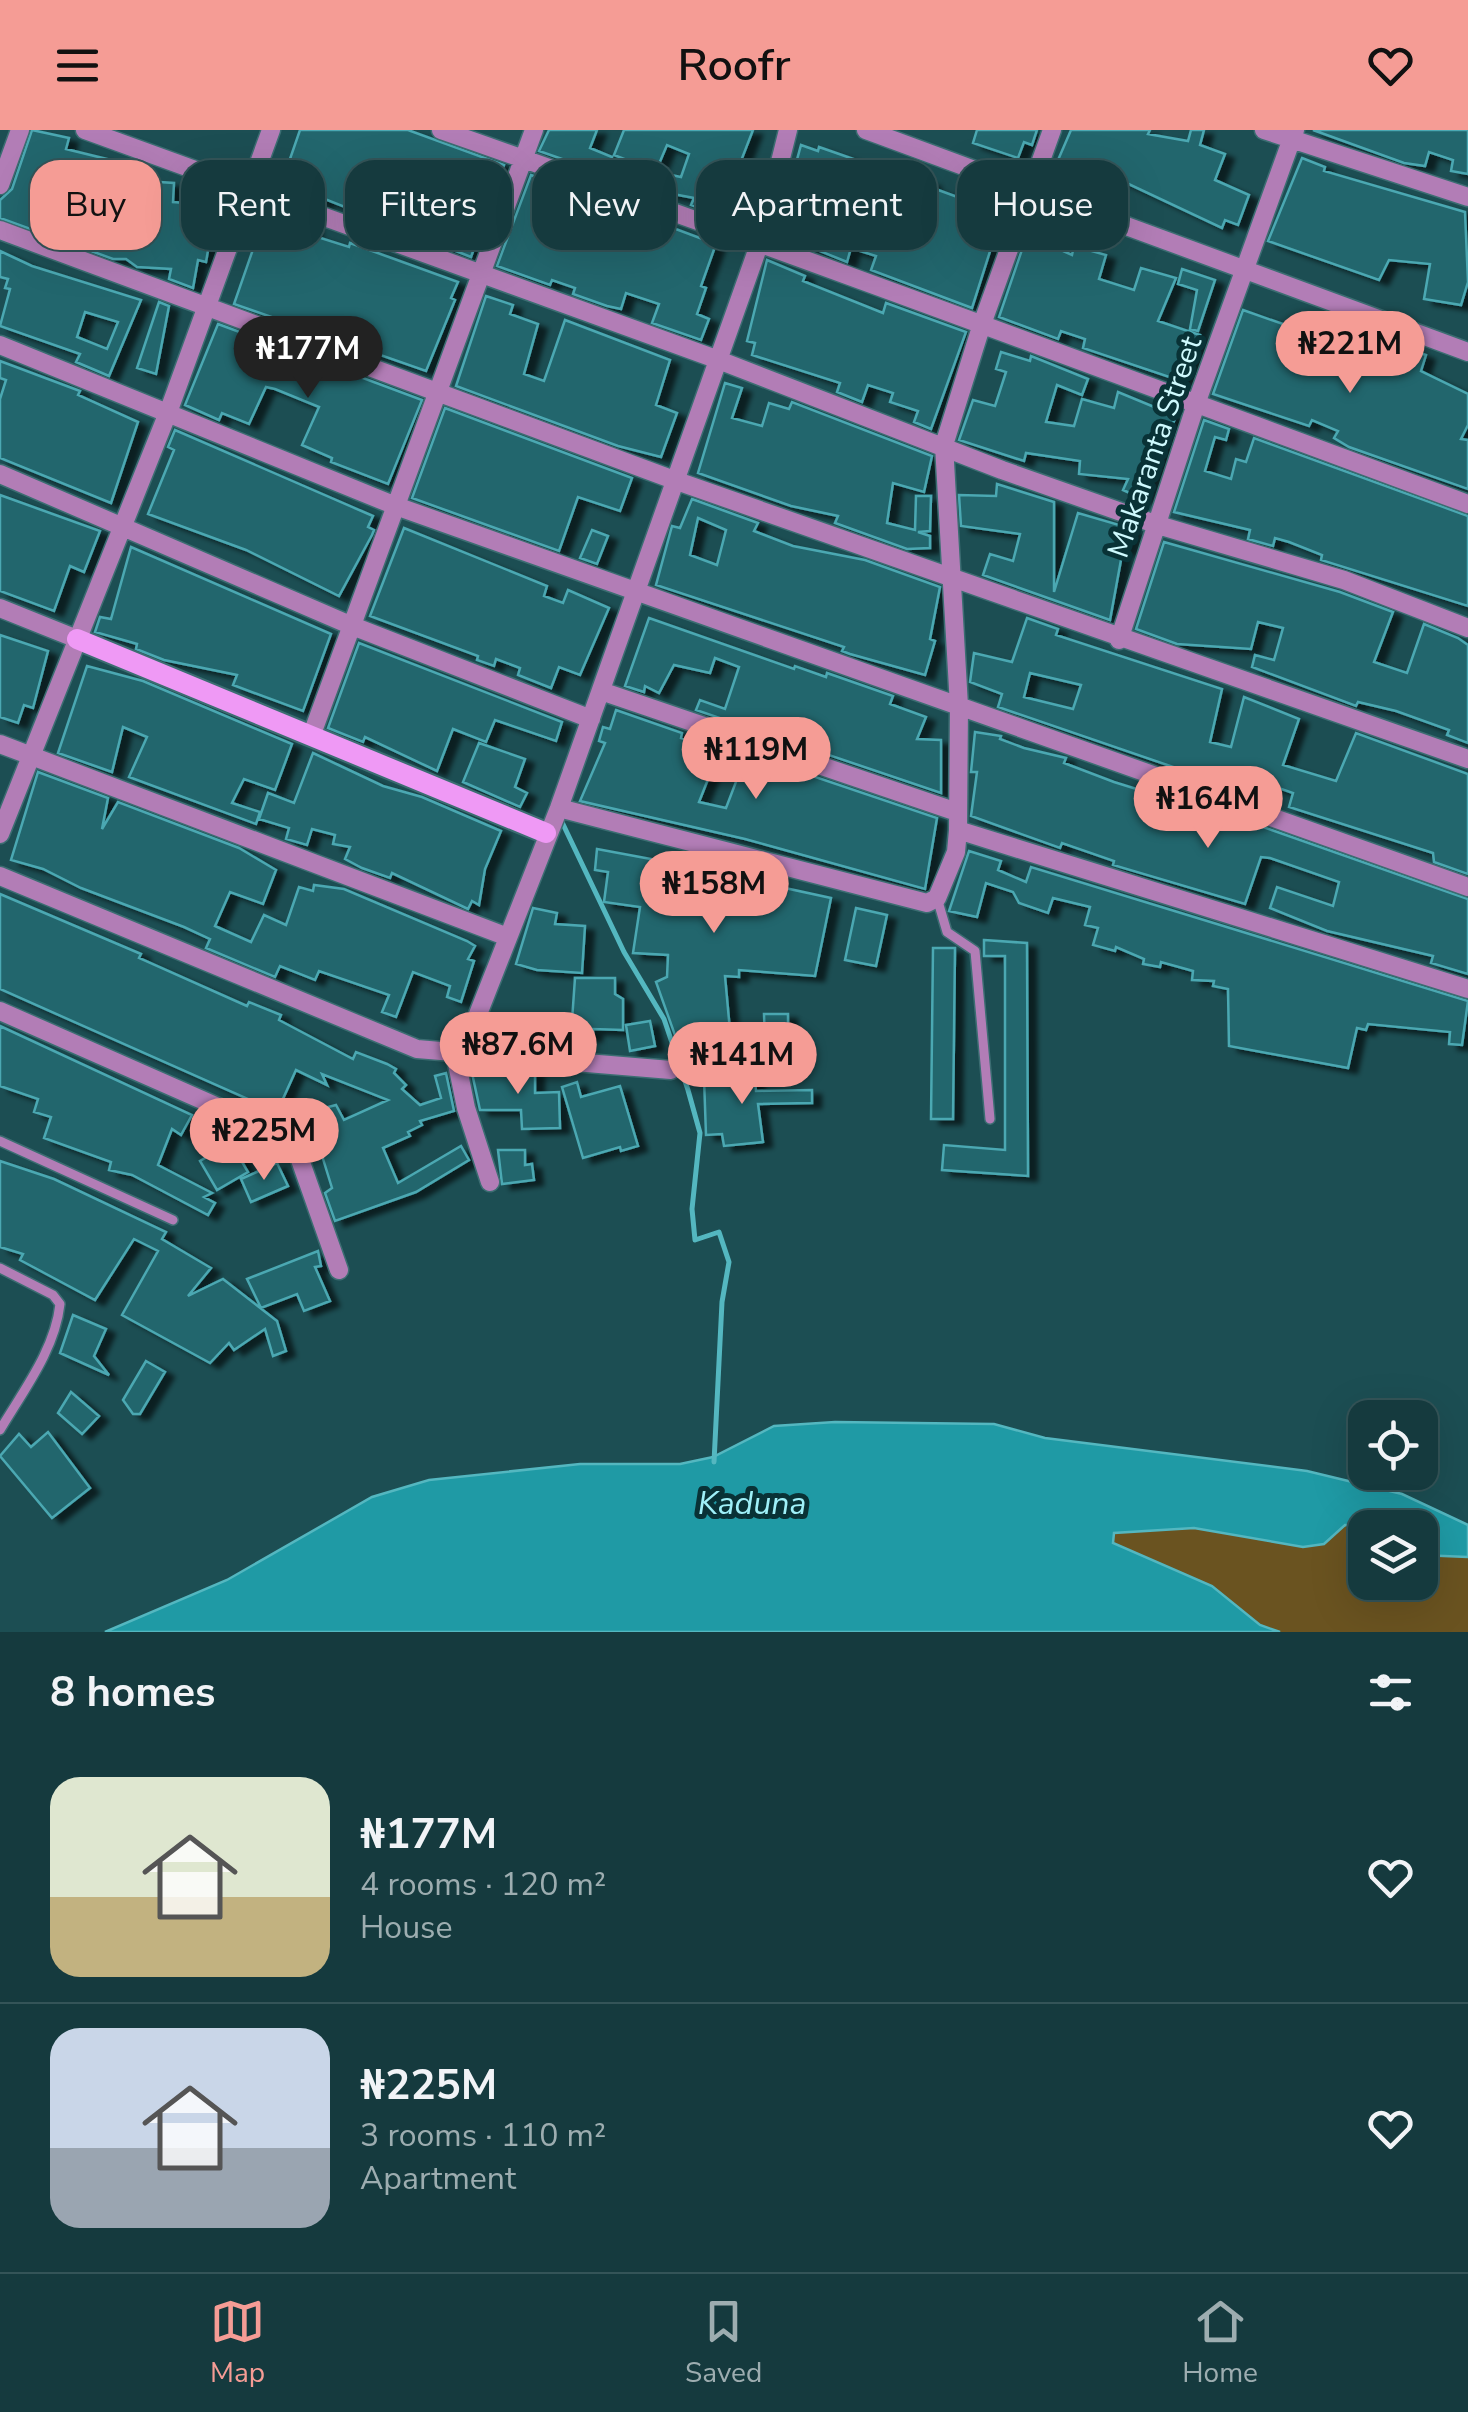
<!DOCTYPE html>
<meta charset="utf-8">
<style>
body{margin:0;font-family:"Nunito Sans",sans-serif;background:#224549;color:#f1f3f6;height:100vh;display:flex;flex-direction:column;font-size:38px;white-space:nowrap}
*{box-sizing:border-box;margin:0}
p{font-size:32px;color:#9dadb0}
.icon{flex:none;width:55px;height:55px;fill:none;stroke:currentColor;stroke-width:2;stroke-linecap:round;stroke-linejoin:round}
.map{position:relative;height:1502px;overflow:hidden}
.panel{display:flex;flex-direction:column;background:#153a3e;flex:1}
.panel>*{flex:none}
.banner{position:absolute;left:30px;top:30px;width:1410px;height:90px;display:flex;gap:20px}
.fabs{position:absolute;left:1348px;top:1270px;display:grid;gap:20px}
.fabs a{display:grid;place-items:center;width:90px;height:90px;border-radius:20px;background:#153a3e;box-shadow:0 10px 40px #0002,0 0 0 2px #345458;font-size:50px}
.price{position:absolute;translate:-50% -85px;padding:0 22px;border-radius:35px;background:#f59c95;color:#111;font-size:32px;line-height:65px;filter:drop-shadow(0 2px 5px #0008)}
.price::after{content:'';position:absolute;left:50%;top:60px;width:30px;height:22px;margin-left:-15px;background:inherit;clip-path:polygon(0 0,100% 0,50% 100%)}
.price.active{background:#222;color:#fff}
ul{padding:0;list-style:none}
li{display:flex;align-items:center;gap:30px;height:250px;padding:0 50px}
li+li{border-top:2px solid #345458}
li span{display:grid;place-items:center;flex:none;width:280px;height:200px;border-radius:30px;color:#555}
li>.icon{margin-inline-start:auto}
span .icon{width:120px;height:120px;fill:#fffc;stroke-width:1}
li b{font-size:42px}
h2{display:flex;justify-content:space-between;align-items:center;height:120px;padding:0 50px;font-size:42px}
.tag{padding:0 35px;border-radius:30px;background:#153a3e;box-shadow:0 10px 40px #0002,0 0 0 2px #345458;font-size:35px;line-height:90px}
.tag.active{background:#f59c95;color:#111}
header{display:flex;justify-content:space-between;align-items:center;height:130px;padding:0 50px;background:#f59c95;color:#111;font-size:45px;font-weight:600}
.dock{display:flex;justify-content:space-around;align-items:center;height:140px;border-top:2px solid #345458;background:#153a3e;font-size:28px;color:#9dadb0}
.dock a{display:grid;justify-items:center;gap:5px}
.dock .active{color:#f59c95}
.map>svg:first-child{display:block}
.green{fill:#6a5320}
.water{fill:#1f9aa5;stroke:#54b7c0;stroke-width:2.5}
.lines{fill:none;stroke-linecap:round;stroke-linejoin:round}
.stream{stroke:#54b7c0;stroke-width:5}
.building{fill:#22666d;stroke:#4ba8b2;stroke-width:2.5;fill-rule:evenodd;filter:url(#shadow)}
.lane-casing{stroke:#3c6d72;stroke-width:12}
.street-casing{stroke:#3c6d72;stroke-width:21}
.secondary-casing{stroke:#3c6d72;stroke-width:24}
.lane{stroke:#b27db6;stroke-width:9}
.street{stroke:#b27db6;stroke-width:18}
.secondary{stroke:#ef99f5;stroke-width:20}
.labels{text-anchor:middle;dominant-baseline:central;stroke-width:10;stroke-linejoin:round;paint-order:stroke}
.street-label{font-size:30px;fill:#cffafe;stroke:#093236}
.water-label{font-size:32px;font-style:italic;fill:#9ff0f8;stroke:#093236}
</style>
<header><svg class="icon" aria-label="menu" viewBox="0 0 24 24"><path d="M4 6h16M4 12h16M4 18h16"/></svg>Roofr<svg class="icon" aria-label="heart" viewBox="0 0 24 24"><path d="M12 20l-8-8c-3-5 5-10 8-4 3-6 11-1 8 4z"/></svg></header>
<div class="map">
<svg width="1468" height="1502" viewBox="0 0 1468 1502">
<defs>
<filter id="shadow"><feDropShadow dx="9" dy="5" stdDeviation="2.5" flood-color="#0009"/></filter>
</defs>
<rect width="100%" height="100%" fill="#1c4e53"/>
<path class="green" d="M1359,1394L1368,1397L1365,1452H1420V1425L1468,1427V1502H1280L1260,1495L1212,1456L1113,1413L1114,1402L1194,1398L1243,1407L1331,1404L1345,1395Z"/>
<path class="water" d="M835,1292L994,1294L1045,1308L1307,1341L1402,1364L1468,1395V1427L1420,1425V1398L1345,1395L1324,1414L1303,1417L1194,1398L1114,1403L1113,1413L1212,1456L1260,1495L1280,1502H105L227,1450L372,1367L429,1350L580,1334H680L713,1327L774,1296Z"/>
<g class="lines">
<path class="stream" d="M561,690L624,822L664,889L688,960L700,1003L692,1079L695,1110L719,1102L729,1132L722,1172L714,1332"/>
</g>
<path class="building" d="M32,0L69,8L66,19L115,31L112,41L144,45V51L174,53L173,72L186,73L185,104L210,109L206,132L198,130L193,158L169,149L171,139L137,137L126,129H113L0,88V70L12,59Z
M300,0H408L504,35L471,127L325,69L323,73L309,66L311,61L282,52Z
M549,0H597L590,18L612,27L605,44L539,21Z
M624,0H753L720,85L691,75L694,68L657,61L661,43L681,47L689,24L667,15L653,48L635,40L637,34L614,25Z
M977,0H1037L1032,15L1024,12L1018,28L973,13Z
M1071,0H1150L1148,4L1188,11L1191,0H1204L1200,15L1225,24L1215,50L1249,65L1238,95L1225,90L1222,98L1118,49L1114,59L1055,37Z
M1313,0H1468V44L1451,41L1453,30L1429,22L1425,36L1404,33Z
M801,15L818,21L819,17L899,45L902,37L915,42L914,46L932,53L930,57L963,69L959,79L999,93L972,178L871,140L876,126L851,118L847,132L778,104L794,61L789,59Z
M1302,28L1325,37L1324,41L1465,82L1468,152L1461,175L1424,169L1430,134L1389,130L1379,150L1268,111Z
M531,45L716,114L701,156L706,158L697,184L709,189L701,210L652,193L659,174L626,163L621,179L607,176L573,164L575,158L552,150L550,155L497,136Z
M266,82L314,98L311,105L349,117L350,113L458,152L451,168L455,170L426,241L234,174Z
M1027,105L1072,125L1074,116L1106,125L1099,149L1134,160L1141,138L1176,148L1158,191L1200,205L1184,252L1083,218L1085,209L1061,201L1058,209L999,187Z
M0,121L32,136L141,170L109,246L76,232L80,224L0,196L10,159L5,158L8,149L0,147ZM85,182L118,192L107,219L77,207Z
M767,130L805,146L803,151L883,183L886,173L966,202L931,299L914,292L918,281L890,272L893,263L868,255L862,272L837,262L840,253L752,225L755,213L747,211Z
M1182,139L1215,150L1198,201L1190,199L1197,160L1178,154Z
M486,166L513,175L510,184L538,194L524,244L544,251L565,190L670,230L656,275L677,283L661,327L618,316L456,256Z
M159,172L169,176L156,244L137,238Z
M1243,180L1331,211L1333,205L1350,210L1348,217L1393,237L1401,216L1426,225L1421,241L1468,264V295L1461,309L1468,310V359L1349,317L1334,308L1338,301L1312,290L1309,296L1213,264Z
M218,194L422,270L388,354L331,332L332,328L302,315L319,277L275,259L266,257L249,294L222,283L219,290L185,275Z
M1001,222L1030,231L1031,226L1088,249L1082,265L1057,255L1046,292L1074,296L1082,269L1114,278L1118,262L1176,286L1143,369L1123,360L1128,349L1079,344L1080,331L1026,323L1024,331L959,310L973,270L995,276L1006,242L996,239Z
M0,231L80,261L78,265L138,292L111,373L0,328V269L6,250L0,248Z
M725,253L742,258L732,288L762,296L769,273L789,279L792,272L932,326L924,362L893,353L887,393L915,400L916,366H931L930,401L918,402L930,406V418L907,419L835,393L838,386L791,376L698,343Z
M445,278L632,348L620,381L578,367L559,421L412,368Z
M1204,290L1229,299L1226,310L1215,307L1205,341L1231,349L1236,329L1246,332L1254,308L1468,386V476L1321,430L1322,425L1289,412L1275,408L1273,416L1248,409L1250,400L1174,382Z
M175,300L373,386L368,397L374,400L372,405L339,466L246,420L148,384L174,320L168,317Z
M997,354L1054,372V462L1078,383L1133,399L1128,420L1123,419L1110,490L983,445L990,424L1013,431L1020,404L961,396L959,365L996,366Z
M0,365L100,401L84,442L70,436L54,481L0,461Z
M692,369L758,393L754,401L793,416L865,430L940,457L930,509L935,511L925,545L850,524L842,521L844,517L656,455L672,396L680,398ZM698,388L726,400L717,435L690,425Z
M404,398L547,456L544,466L563,473L568,460L609,478L580,545L559,537L551,558L518,545L520,538L496,529L494,536L477,530L478,526L370,486Z
M592,400L608,406L597,434L580,428Z
M1164,412L1340,462L1393,482L1374,532L1407,543L1424,494L1458,508L1468,515V613L1447,605L1449,600L1396,581L1358,572L1356,576L1252,537L1255,525L1274,530L1283,498L1258,492L1251,519L1177,514L1136,499Z
M131,417L331,504L303,581L233,555L237,545L164,530L136,519L137,514L95,502L100,487L111,489Z
M649,488L794,539L795,536L826,547L827,543L893,566L890,574L926,587L917,609L941,610V663L696,580L700,570L725,579L739,537L715,528L710,543L674,535L659,563L645,556L644,562L625,556Z
M1027,488L1058,499L1056,505L1222,559L1210,612L1231,617L1244,567L1299,589L1283,635L1336,651L1356,603L1468,644V744L1434,732L1433,723L1289,677L1293,663L1256,650L1252,660L1214,651L998,577L1002,564L970,552L974,523L1012,532ZM1030,543L1081,555L1073,579L1024,567Z
M0,505L48,521L33,578L24,575L18,593L0,587Z
M359,513L562,592L556,611L495,590L486,612L453,599L437,641L365,607L363,612L328,598Z
M87,536L143,551L292,614L275,660L244,649L232,673L260,682L256,694L129,647L147,607L123,597L112,642L58,623Z
M616,580L682,603L681,608L708,615L709,611L937,688L925,759L745,709L580,671L605,613L599,611L603,597L610,599ZM714,634L739,644L726,678L699,672Z
M975,602L1001,606L1000,609L1024,618L1066,628L1064,633L1114,652L1191,676L1192,672L1468,769V844L1431,833L1433,826L1327,801L1270,778L1277,757L1333,776L1339,752L1270,728L1261,727L1245,774L1113,735L1114,731L1062,713L1060,718L971,686L977,642H971Z
M479,613L525,629L515,657L527,663L520,677L463,652Z
M313,623L383,656L422,667L501,701L485,739L479,775L472,771L468,779L392,743L390,748L362,738L345,729L350,717L333,714L335,705L312,699L307,715L286,709L289,698L259,689L268,663L294,673Z
M38,642L108,668L102,699L118,672L239,718L276,740L263,774L230,762L215,796L251,812L264,785L286,795L299,757L313,761L314,755L344,759L467,811L475,816L468,829L474,831L461,872L447,867L450,856L413,842L396,887L382,882L389,865L319,841L315,850L280,836L275,847L206,818L210,809L184,797L81,758L43,739L11,730Z
M597,719L683,735L675,778L714,788L725,745L831,768L815,846L739,840V847L725,846L730,901L676,908L656,852L667,847L668,825L633,823L640,777L604,772L608,742L595,740Z
M969,721L1001,731L998,740L1026,752L1031,737L1468,871L1462,915L1449,914L1450,902L1368,894L1366,900L1357,898L1348,938L1229,916L1228,859L1213,856L1214,851L1192,850L1193,841L1161,832L1160,837L1143,834L1144,829L1116,817L1115,821L1093,815L1098,798L1085,795L1090,777L1053,768L1048,783L1019,773L1013,762L986,753L977,787L949,781Z
M0,764L141,824L139,828L247,876L249,872L281,885L279,890L353,929L356,922L387,934L396,939L394,943L406,955L402,959L420,975L441,968L435,946L446,943L454,981L420,991L422,995L408,1002L410,1006L383,1018L398,1053L461,1016L469,1030L416,1062L335,1091L325,1063L332,1058L319,1016L312,1003L300,1006L294,986L336,975L344,990L388,970L322,944L327,955L296,940L277,982L0,859Z
M533,778L557,783L555,794L585,796L582,843L537,840L516,834Z
M856,778L887,785L876,836L845,830Z
M984,810L1027,813L1028,1046L942,1040L944,1015L1005,1020V826H984Z
M933,818H955L953,989H931Z
M575,848H615V864L623,869V900L593,899V906L571,905Z
M764,884H788V915H765Z
M650,891L655,916L630,921L626,895Z
M0,896L192,985L181,1005L172,999L158,1035L212,1063L204,1067L215,1073L208,1085L132,1045L109,1040L111,1032L44,1008L51,987L34,982L38,969L0,956Z
M509,939L535,941V963L559,962L560,998L522,999L521,980H480L472,943Z
M754,939L756,961L812,960V973L758,974L763,1012L724,1016L722,1004L706,1005L704,948L739,947L738,941Z
M577,952L581,967L620,956L638,1016L621,1021L620,1017L583,1028L562,957Z
M231,1013L248,1042L217,1060L200,1031Z
M498,1020H525V1035L532,1034L534,1050L502,1054Z
M0,1031L54,1049L166,1102L162,1109L211,1138L188,1166L223,1149L277,1191L286,1221L273,1226L265,1199L234,1220L229,1213L210,1233L122,1185L158,1121L134,1109L95,1170L20,1130L23,1124L0,1117Z
M277,1033L288,1056L251,1072L241,1049Z
M318,1121L321,1136L315,1137L330,1171L304,1181L297,1164L261,1178L247,1149Z
M73,1185L106,1199L94,1226L109,1245L60,1223Z
M146,1231L165,1242L140,1284H133L123,1270Z
M71,1262L99,1286L82,1304L58,1283Z
M48,1302L90,1358L52,1388L0,1326L19,1304L31,1317Z"/>
<g class="lines">
<g class="lane-casing">
<path id="lane" d="M937,768L947,802L975,821L990,989
M0,1011L173,1090
M0,1138L53,1165L60,1174C55,1220 23,1261 0,1300"/>
</g>
<g class="street-casing">
<path id="street" d="M85,0L716,229L1002,340L1158,395L1344,450L1468,498
M441,0C785,120 1126,248 1468,374
M866,0L1468,222
M1264,0L1468,67
M0,55L20,0
M0,100L674,350L1468,629
M0,215L396,376L1468,757
M0,344L350,495L591,589
M0,478L77,509
M1119,510L1196,274L1295,0
M601,561L957,682
M312,604L534,0
M0,614L508,807
M559,678L927,773L937,768L956,722L958,700L959,576L944,315L981,197L1052,0
M958,700L1468,859
M0,704L169,280L271,0
M0,746L417,919L671,940
M0,881L277,1003L298,1024L339,1140
M454,919L471,902L559,678L760,112L788,0
M454,919L466,978L490,1052"/>
</g>
<g class="secondary-casing">
<path id="secondary" d="M77,509L546,703"/>
</g>
<use href="#lane" class="lane"/>
<use href="#street" class="street"/>
<use href="#secondary" class="secondary"/>
</g>
<g class="labels">
<g class="street-label">
<text transform="translate(1155 317) rotate(-71)">Makaranta Street</text>
</g>
<g class="water-label">
<text x="752" y="1373">Kaduna</text>
</g>
</g>
</svg>
<div class="fabs">
<a><svg class="icon" aria-label="locate" viewBox="0 0 24 24"><circle cx="12" cy="12" r="6"/><path d="M12 2v4M12 18v4M2 12h4M18 12h4"/></svg></a>
<a><svg class="icon" aria-label="layers" viewBox="0 0 24 24"><path d="M12 4l9 5-9 5-9-5zM3 14l9 5 9-5"/></svg></a>
</div>
<b class="price" style="left:1350px;top:266px">₦221M</b>
<b class="price active" style="left:308px;top:271px">₦177M</b>
<b class="price" style="left:756px;top:672px">₦119M</b>
<b class="price" style="left:1208px;top:721px">₦164M</b>
<b class="price" style="left:714px;top:806px">₦158M</b>
<b class="price" style="left:518px;top:967px">₦87.6M</b>
<b class="price" style="left:742px;top:977px">₦141M</b>
<b class="price" style="left:264px;top:1053px">₦225M</b>
<div class="banner">
<a class="tag active">Buy</a>
<a class="tag">Rent</a>
<a class="tag">Filters</a>
<a class="tag">New</a>
<a class="tag">Apartment</a>
<a class="tag">House</a>
</div>
</div>
<section class="panel">
<h2>8 homes<svg class="icon" aria-label="filters" viewBox="0 0 24 24"><path d="M4 7h16M4 17h16"/><circle cx="9" cy="7" r="2"/><circle cx="15" cy="17" r="2"/></svg></h2>
<ul>
<li><span style="background:linear-gradient(#dfe7d0 60%,#c2b280 0)"><svg class="icon" aria-label="home" viewBox="0 0 24 24"><path d="M3 11l9-7 9 7M6 9v11h12V9"/></svg></span><div><b>₦177M</b><p>4 rooms · 120 m²</p><p>House</p></div><svg class="icon" aria-label="heart" viewBox="0 0 24 24"><path d="M12 20l-8-8c-3-5 5-10 8-4 3-6 11-1 8 4z"/></svg></li>
<li><span style="background:linear-gradient(#c9d6e8 60%,#9aa5b1 0)"><svg class="icon" aria-label="home" viewBox="0 0 24 24"><path d="M3 11l9-7 9 7M6 9v11h12V9"/></svg></span><div><b>₦225M</b><p>3 rooms · 110 m²</p><p>Apartment</p></div><svg class="icon" aria-label="heart" viewBox="0 0 24 24"><path d="M12 20l-8-8c-3-5 5-10 8-4 3-6 11-1 8 4z"/></svg></li>
</ul>
</section>
<nav class="dock">
<a class="active"><svg class="icon" aria-label="map" viewBox="0 0 24 24"><path d="M3 6l6-2 6 2 6-2v14l-6 2-6-2-6 2zM9 4v14M15 6v14"/></svg>Map</a>
<a><svg class="icon" aria-label="saved" viewBox="0 0 24 24"><path d="M7 4h10v16l-5-4-5 4z"/></svg>Saved</a>
<a><svg class="icon" aria-label="home" viewBox="0 0 24 24"><path d="M3 11l9-7 9 7M6 9v11h12V9"/></svg>Home</a>
</nav>
